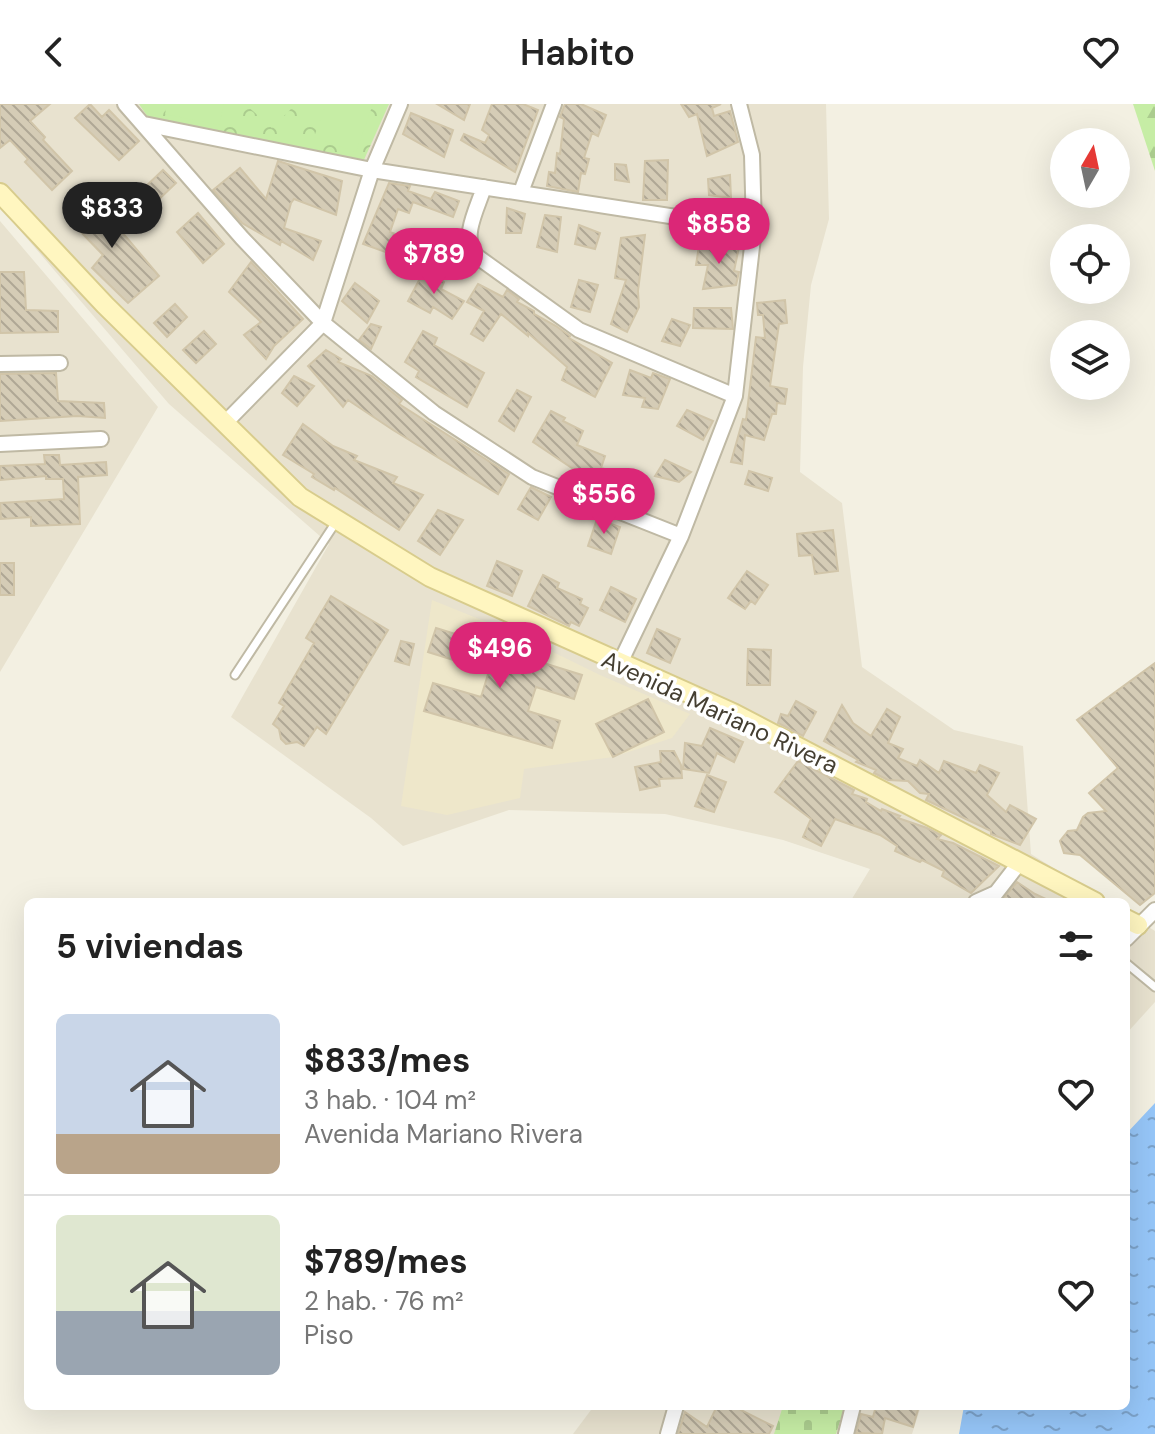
<!DOCTYPE html>
<html lang="es">
<meta charset="utf-8">
<style>
body{margin:0;font-family:"DM Sans",sans-serif;background:#f6f6f6;color:#222;height:100vh;display:flex;flex-direction:column;font-size:30px;white-space:nowrap}
*{box-sizing:border-box;margin:0}
p{font-size:26px;color:#767676}
.icon{flex:none;width:44px;height:44px;fill:none;stroke:currentColor;stroke-width:2;stroke-linecap:round;stroke-linejoin:round}
.map{position:relative;flex:1;overflow:hidden}
.details{position:absolute;left:24px;top:794px;width:1106px;height:512px;display:flex;flex-direction:column;background:#fff;border-radius:12px;box-shadow:0 8px 32px #0002}
.details>*{flex:none}
.needle{width:52px;rotate:9deg}
.buttons{position:absolute;left:1050px;top:24px;display:grid;gap:16px}
.buttons a{display:grid;place-items:center;width:80px;height:80px;border-radius:50%;background:#fff;box-shadow:0 8px 32px #0002;font-size:40px}
.price{position:absolute;translate:-50% -68px;padding:0 18px;border-radius:28px;background:#db2777;color:#fff;font-size:26px;line-height:52px;filter:drop-shadow(0 2px 4px #0008)}
.price::after{content:'';position:absolute;left:50%;top:48px;width:24px;height:18px;margin-left:-12px;background:inherit;clip-path:polygon(0 0,100% 0,50% 100%)}
.price.active{background:#222;color:#fff}
ul{padding:0;list-style:none}
li{display:flex;align-items:center;gap:24px;height:200px;padding:0 32px}
li+li{border-top:2px solid #e0e0e0}
li span{display:grid;place-items:center;flex:none;width:224px;height:160px;border-radius:12px;color:#555}
li>.icon{margin-inline-start:auto}
span .icon{width:96px;height:96px;fill:#fffc;stroke-width:1}
li b{font-size:34px}
h2{display:flex;justify-content:space-between;align-items:center;height:96px;padding:0 32px;font-size:34px}
header{display:flex;justify-content:space-between;align-items:center;height:104px;padding:0 32px;background:#fff;font-size:36px;font-weight:600}
.map>svg:first-child{display:block}
.residential{fill:#e8e2cf}
.education{fill:#eee7ca}
.forest{fill:url(#forest-firs)}
.cemetery{fill:url(#cemetery-stones)}
.park{fill:url(#park-crowns)}
.pitch{fill:#c6eda5}
.water{fill:url(#water-ripples)}
.building{fill:url(#building-back-hatch);stroke:#d1c5a9;stroke-width:2}
.lines{fill:none;stroke-linecap:round;stroke-linejoin:round}
.lane-casing{stroke:#bfb9a4;stroke-width:11}
.street-casing{stroke:#bfb9a4;stroke-width:18}
.secondary-casing{stroke:#d8cc8c;stroke-width:22}
.lane{stroke:#fff;stroke-width:7}
.street{stroke:#fff;stroke-width:14}
.secondary{stroke:#fff6c0;stroke-width:18}
.labels{text-anchor:middle;dominant-baseline:central;stroke-width:7;stroke-linejoin:round;paint-order:stroke}
.street-label{font-size:24px;fill:#453f32;stroke:#fff}
</style>
<header><svg class="icon" aria-label="back" viewBox="0 0 24 24"><path d="M15 5l-7 7 7 7"/></svg>Habito<svg class="icon" aria-label="heart" viewBox="0 0 24 24"><path d="M12 20l-8-8c-3-5 5-10 8-4 3-6 11-1 8 4z"/></svg></header>
<div class="map">
<svg width="1155" height="1330" viewBox="0 0 1155 1330">
<defs>
<pattern id="forest-firs" width="22" height="20" patternUnits="userSpaceOnUse" patternTransform="scale(2)"><rect width="22" height="20" fill="#c6eda5"/><path d="M5 1l3.5 6h-7zM16 11l3.5 6h-7z" fill="#abcc8e"/></pattern>
<pattern id="cemetery-stones" width="16" height="16" patternUnits="userSpaceOnUse" patternTransform="scale(2)"><rect width="16" height="16" fill="#c6eda5"/><path d="M2 7V4a2 2 0 0 1 4 0v3zM10 15v-3a2 2 0 0 1 4 0v3z" fill="#abcc8e"/></pattern>
<pattern id="park-crowns" width="20" height="18" patternUnits="userSpaceOnUse" patternTransform="scale(2)"><rect width="20" height="18" fill="#c6eda5"/><path d="M2 6a3 3 0 1 1 6 0M12 15a3 3 0 1 1 6 0" fill="none" stroke="#abcc8e"/></pattern>
<pattern id="water-ripples" width="26" height="14" patternUnits="userSpaceOnUse" patternTransform="scale(2)"><rect width="26" height="14" fill="#96c6f8"/><path d="M2 4q2-2 4 0t4 0M15 11q2-2 4 0t4 0" fill="none" stroke="#7ca2c9"/></pattern>
<pattern id="building-back-hatch" width="6" height="6" patternUnits="userSpaceOnUse" patternTransform="scale(2)"><rect width="6" height="6" fill="#d5ccb6"/><path d="M-1 5l2 2M0 0l6 6M5-1l2 2" fill="none" stroke="#afa795"/></pattern>
</defs>
<rect width="100%" height="100%" fill="#f3f0e2"/>
<path class="residential" d="M0,0H826L829,115L811,181L803,263L800,368L842,399L862,563L954,626L1023,642L1031,750L1108,798H850L870,765L783,736L665,710L509,706L403,742L371,714L231,613L329,440L169,300L0,103Z
M0,117L158,303L0,568Z
M1126,809L1155,827V898L1126,930Z
M594,1302H921L912,1330H573Z"/>
<path class="education" d="M432,496L514,529L600,571L690,610L672,634L613,653L524,665L520,694L447,711L401,702Z"/>
<path class="forest" d="M1133,0H1155V67Z"/>
<path class="cemetery" d="M783,1302H845L836,1330H774Z"/>
<path class="park" d="M139,0H389L363,58L151,18Z"/>
<path class="pitch" d="M167,0H224L219,21L165,10Z
M245,0H296L272,24Z
M326,0H373L356,48L314,33Z"/>
<path class="water" d="M1155,999V1330H959L964,1302H1126V1030Z"/>
<path class="building" d="M0,0H50L30,17L45,33L43,36L72,67L52,86L25,58L28,55L10,36L0,44Z
M90,0L102,13L109,6L139,37L119,56L75,14Z
M437,0H470L464,16Z
M492,0H523L538,6L515,68L461,36L464,30L485,39L489,31L482,26Z
M565,0H581L606,11L598,32L592,29L584,54L589,55L585,70L581,69L578,88L547,82L549,68L555,69L557,49L560,50L564,15L560,13Z
M681,0H721L712,4L714,12L730,7L738,38L707,52L697,10L689,13Z
M411,9L453,26L444,53L403,30Z
M668,56L667,96H643L645,57Z
M278,57L342,77L336,111L294,95L291,99L284,124L321,137L313,156L281,137L280,141L242,119L213,86L240,64L266,95Z
M615,60L626,61L629,78L615,76Z
M163,66L176,79L156,98L143,85Z
M730,71L731,94L709,91L708,75Z
M389,79L410,82L408,87L431,95L435,88L459,97L453,113L413,98L409,109L398,105L390,128L398,131L391,150L363,140Z
M86,85L98,98L94,101L121,130L122,128L159,172L128,199L92,164L103,151L79,126L83,123L65,104Z
M507,104L525,110L521,129H506Z
M198,109L224,140L203,159L177,128Z
M545,111L561,113L557,148L537,143Z
M579,121L600,129L595,145L575,140Z
M645,131L638,187L639,203L627,228L611,220L626,176L615,174L621,134Z
M699,142L739,143L734,167L739,168L736,181L703,185L708,161H696Z
M251,158L303,215L274,242L266,255L244,231L261,218L229,188Z
M425,165L444,178L441,185L464,197L452,215L433,203L430,209L408,197Z
M0,168H24L26,206L58,207V228L0,229Z
M579,176L598,181L590,208L571,203Z
M355,179L379,197L367,219L342,197Z
M478,180L503,193L507,186L519,195L517,198L534,207V210L556,222L570,232L569,234L612,259L595,293L562,276L567,263L528,229V232L501,210L483,237L471,230L484,207L467,198Z
M785,196L787,219L779,220L770,282L787,285L785,300L777,299L776,310H772L764,336L745,331L742,360L731,358L743,315L746,316L756,233L765,234L763,211H758L757,199Z
M175,200L187,213L167,233L154,219Z
M694,204H731L733,225L693,224Z
M672,215L690,221L680,242L662,237Z
M371,220L381,223L371,245L359,236Z
M204,227L216,240L196,259L183,246Z
M423,227L437,234L434,241L484,269L467,303L416,273L419,267L405,258Z
M326,246L341,255L338,258L372,272L402,296L399,300L509,370L498,390L393,326L348,296L343,303L308,262Z
M630,266L651,274L653,269L670,275L658,305L642,303L645,294L623,291Z
M56,269L58,297L104,299L105,314L77,312L0,317V270Z
M294,272L314,282L297,302L282,289Z
M517,286L531,293L514,327L499,317Z
M687,306L713,317L703,336L677,322Z
M551,307L565,314L563,317L583,327L577,341L605,352L601,364L619,369L615,382L575,366L533,338Z
M303,320L333,342L357,352L354,356L397,373L393,379L423,391L399,426L335,384L334,386L312,373L314,370L283,351Z
M44,351H59L60,361L106,358L107,371L78,373L80,420L31,422V413L1,415L0,399L64,395L63,375H46V372L0,376V362L45,360Z
M665,356L691,368L679,378L655,372Z
M749,367L772,374L768,387L745,380Z
M531,383L551,393L538,416L518,405Z
M438,406L463,416L440,451L418,437Z
M597,415L620,423L611,450L588,442Z
M833,426L838,467L815,470L812,451L799,452L797,430Z
M497,457L522,467L512,492L487,482Z
M0,459H14V491H0Z
M747,467L768,481L755,500L751,497L745,505L728,494Z
M543,471L559,479L557,484L582,495L580,500L588,504L579,522L571,518L569,522L528,502Z
M611,483L636,495L625,518L600,506Z
M331,492L388,526L326,630L317,623L304,642L297,638L286,640L281,635L279,625L273,620L284,602L279,599L314,539L306,534Z
M436,524L497,543L498,540L509,545L508,548L582,571L574,595L536,583L528,607L560,617L552,644L424,607L433,579L481,593L489,567L428,548Z
M657,525L680,535L670,559L647,549Z
M401,537L414,540L409,561L395,557Z
M748,545L771,546L770,581H747Z
M1155,559V789L1140,801L1080,751L1064,749L1060,737L1068,727L1077,726L1083,713L1088,709L1106,707L1089,689L1118,664L1077,616Z
M648,595L664,628L613,653L596,620Z
M796,597L816,608L803,632L778,619L781,610L788,612Z
M842,601L853,619L871,632L887,605L900,613L888,639L903,645L898,654L917,662L920,656L939,669L944,657L976,669L980,661L999,669L987,691L1006,708L1010,701L1036,715L1020,741L991,730V727L926,696L929,690L920,689L908,677L888,676L874,669L876,666L856,658L858,656L824,637Z
M710,624L743,638L734,658L717,649L709,669L683,665L685,639L702,642Z
M660,647H674L681,661L682,674L659,675L660,682L640,686L635,663L661,658Z
M798,657L854,686L852,690L867,695L866,698L881,707L882,705L900,712L898,714L927,724L941,731L937,735L953,739L999,762L971,789L942,772L944,767L922,756L920,758L895,747L897,742L880,731L835,715L821,742L803,733L811,715L775,688Z
M707,671L726,678L714,708L695,702Z
M1017,778L1035,790L1052,798H1000Z
M717,1302H733L773,1322L769,1330H678L685,1308L707,1323Z
M876,1302H919L913,1323L885,1314L882,1330L856,1329L861,1310L873,1313Z"/>
<g class="lines">
<g class="lane-casing">
<path id="lane" d="M235,571L336,418
M1126,859L1155,883"/>
</g>
<g class="street-casing">
<path id="street" d="M125,0L242,134L323,219L434,309L532,373L681,432
M144,20L372,66L754,125
M484,83C478,103 461,132 475,151L579,226L735,292
M521,88L554,0
M0,260L60,259
M226,318L323,219L372,66L400,0
M0,340L101,335
M620,559L681,432L735,292L754,125L752,51L739,0
M976,798L996,789L1020,758
M1126,835L1155,806
M668,1330L676,1302
M846,1330L853,1302"/>
</g>
<g class="secondary-casing">
<path id="secondary" d="M0,89L105,201L300,393L430,473L733,609L1095,798
M1126,815L1138,821"/>
</g>
<use href="#lane" class="lane"/>
<use href="#street" class="street"/>
<use href="#secondary" class="secondary"/>
</g>
<g class="labels">
<g class="street-label">
<text transform="translate(720 608) rotate(25)">Avenida Mariano Rivera</text>
</g>
</g>
</svg>
<div class="buttons">
<a><svg class="needle" viewBox="-14 -14 28 28"><path d="M0-13l5 13h-10z" fill="#e53935"/><path d="M0 13l5-13h-10z" fill="#767676"/></svg></a>
<a><svg class="icon" aria-label="locate" viewBox="0 0 24 24"><circle cx="12" cy="12" r="6"/><path d="M12 2v4M12 18v4M2 12h4M18 12h4"/></svg></a>
<a><svg class="icon" aria-label="layers" viewBox="0 0 24 24"><path d="M12 4l9 5-9 5-9-5zM3 14l9 5 9-5"/></svg></a>
</div>
<b class="price active" style="left:112px;top:146px">$833</b>
<b class="price" style="left:719px;top:162px">$858</b>
<b class="price" style="left:434px;top:192px">$789</b>
<b class="price" style="left:604px;top:432px">$556</b>
<b class="price" style="left:500px;top:586px">$496</b>
<section class="details">
<h2>5 viviendas<svg class="icon" aria-label="filters" viewBox="0 0 24 24"><path d="M4 7h16M4 17h16"/><circle cx="9" cy="7" r="2"/><circle cx="15" cy="17" r="2"/></svg></h2>
<ul>
<li><span style="background:linear-gradient(#c9d6e8 75%,#b9a48a 0)"><svg class="icon" aria-label="home" viewBox="0 0 24 24"><path d="M3 11l9-7 9 7M6 9v11h12V9"/></svg></span><div><b>$833/mes</b><p>3 hab. · 104 m²</p><p>Avenida Mariano Rivera</p></div><svg class="icon" aria-label="heart" viewBox="0 0 24 24"><path d="M12 20l-8-8c-3-5 5-10 8-4 3-6 11-1 8 4z"/></svg></li>
<li><span style="background:linear-gradient(#dfe7d0 60%,#9aa5b1 0)"><svg class="icon" aria-label="home" viewBox="0 0 24 24"><path d="M3 11l9-7 9 7M6 9v11h12V9"/></svg></span><div><b>$789/mes</b><p>2 hab. · 76 m²</p><p>Piso</p></div><svg class="icon" aria-label="heart" viewBox="0 0 24 24"><path d="M12 20l-8-8c-3-5 5-10 8-4 3-6 11-1 8 4z"/></svg></li>
</ul>
</section>
</div>
